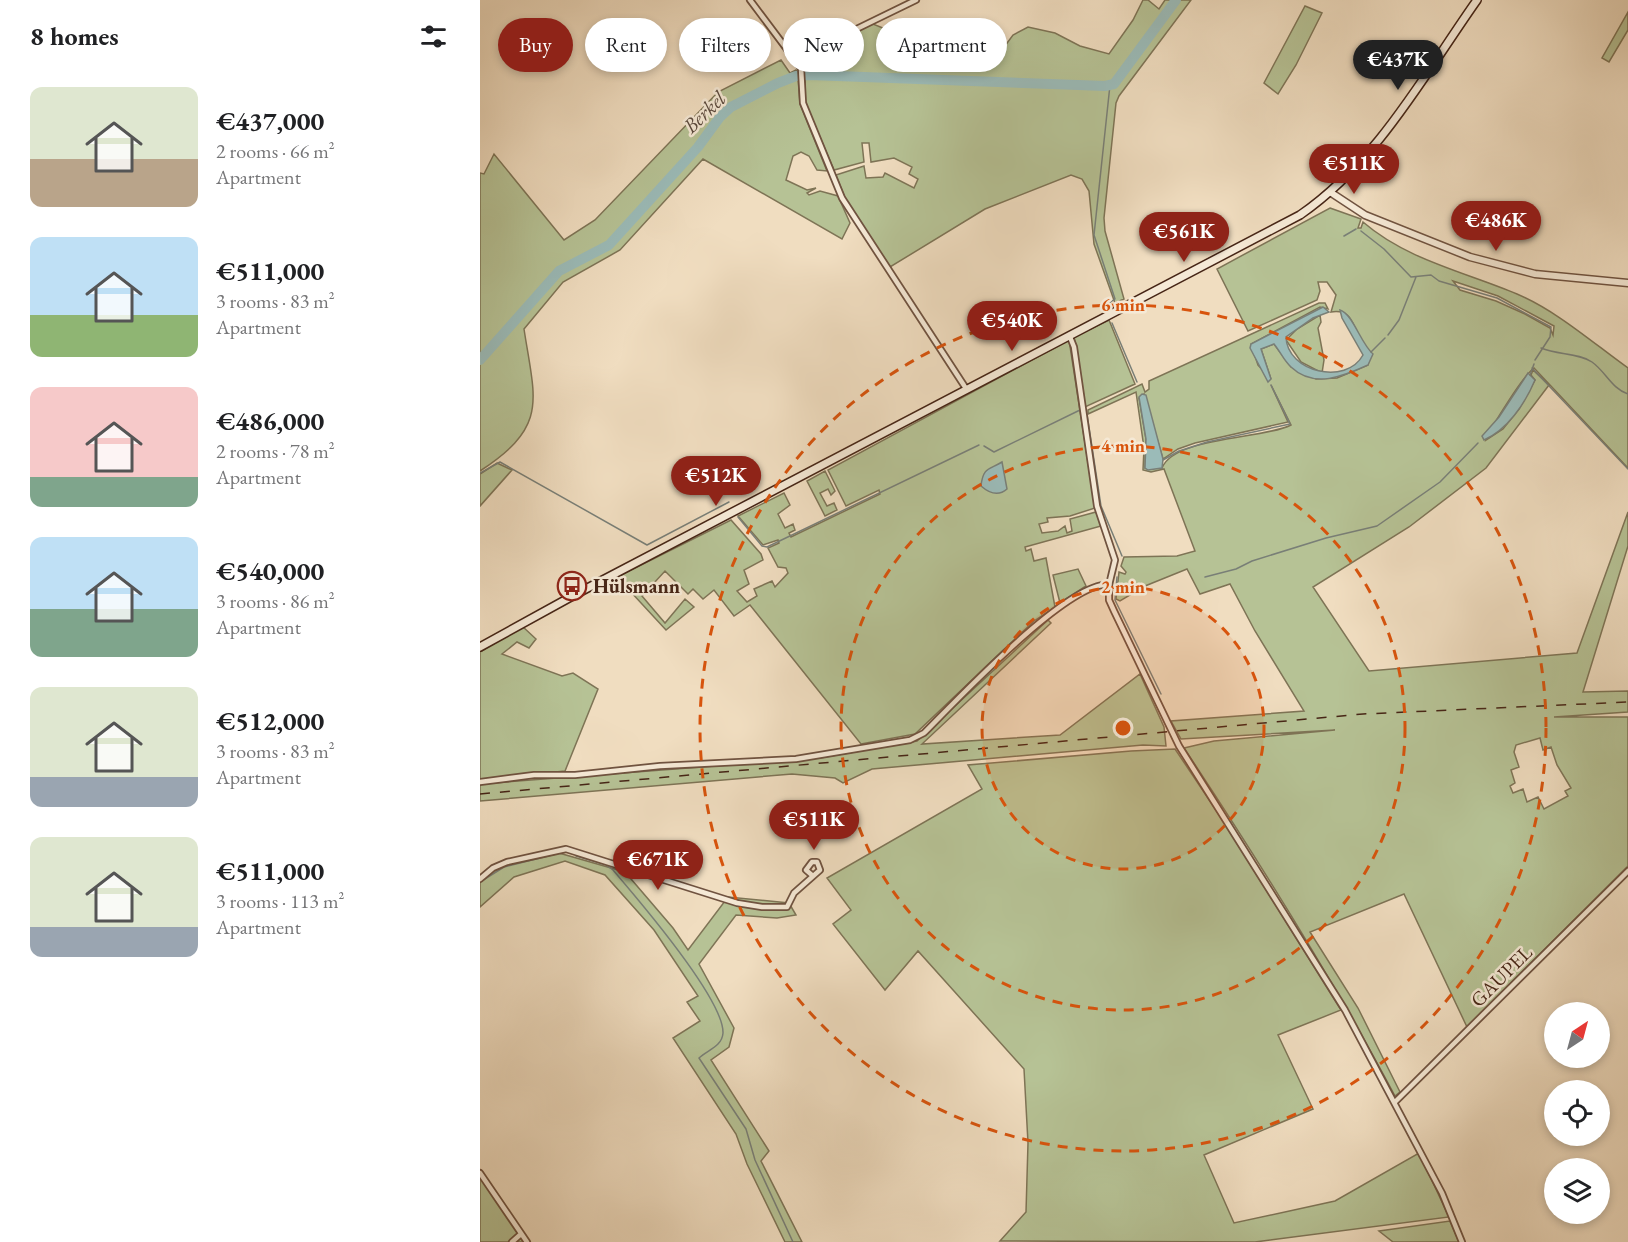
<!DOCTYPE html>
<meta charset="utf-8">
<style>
body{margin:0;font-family:"EB Garamond",serif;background:#f2f2f2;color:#202124;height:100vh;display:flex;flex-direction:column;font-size:22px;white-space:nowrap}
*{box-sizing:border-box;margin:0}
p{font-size:20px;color:#757577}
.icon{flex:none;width:33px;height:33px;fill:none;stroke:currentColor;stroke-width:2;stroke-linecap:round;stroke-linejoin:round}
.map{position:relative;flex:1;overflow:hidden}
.details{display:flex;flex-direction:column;background:#fff;width:480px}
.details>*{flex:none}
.hud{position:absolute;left:18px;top:18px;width:570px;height:54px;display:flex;gap:12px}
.needle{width:39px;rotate:36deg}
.tools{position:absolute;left:1064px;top:1002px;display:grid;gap:12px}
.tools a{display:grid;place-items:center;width:66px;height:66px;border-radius:50%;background:#fff;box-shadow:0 3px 9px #0003;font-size:30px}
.price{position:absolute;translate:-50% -51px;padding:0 14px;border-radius:21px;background:#8f2418;color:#fff;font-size:20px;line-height:39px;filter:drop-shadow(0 2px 3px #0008)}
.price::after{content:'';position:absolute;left:50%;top:36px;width:18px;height:14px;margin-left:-9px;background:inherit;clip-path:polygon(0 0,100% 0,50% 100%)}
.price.current{background:#222;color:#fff}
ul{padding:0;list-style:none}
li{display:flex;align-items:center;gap:18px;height:150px;padding:0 30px}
li span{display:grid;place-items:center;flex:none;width:168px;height:120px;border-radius:12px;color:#555}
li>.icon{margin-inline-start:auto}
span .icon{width:72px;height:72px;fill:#fffc;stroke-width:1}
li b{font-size:26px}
h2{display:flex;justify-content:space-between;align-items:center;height:72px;padding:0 30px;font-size:26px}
.tag{padding:0 21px;border-radius:27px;background:#fff;box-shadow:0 3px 9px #0003;font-size:21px;line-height:54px}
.tag.current{background:#8f2418;color:#fff}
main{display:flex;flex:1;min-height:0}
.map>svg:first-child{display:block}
.green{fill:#b6c295;stroke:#7e7456;stroke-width:1.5;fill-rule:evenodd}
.water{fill:#9bbbb8;stroke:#797f77;stroke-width:1.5}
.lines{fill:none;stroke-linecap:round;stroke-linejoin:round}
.stream{stroke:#797f77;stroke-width:1.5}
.river{stroke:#9bbbb8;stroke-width:10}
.minor-casing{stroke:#705340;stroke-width:8}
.tertiary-casing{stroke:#705340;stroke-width:9}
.secondary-casing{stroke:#462516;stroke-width:10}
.minor{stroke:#f5e9d6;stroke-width:4.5}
.tertiary{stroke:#f5e9d6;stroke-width:6}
.secondary{stroke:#f5e9d6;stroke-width:7}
.rail{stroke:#462516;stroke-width:1.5;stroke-dasharray:10 10;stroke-linecap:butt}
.ring{fill:none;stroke:#d8540d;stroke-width:3;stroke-dasharray:10 8}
.labels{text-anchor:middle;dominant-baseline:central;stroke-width:5;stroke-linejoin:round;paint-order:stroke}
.poi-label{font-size:20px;font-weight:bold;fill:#462516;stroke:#f5e9d6;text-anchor:start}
.street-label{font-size:20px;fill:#462516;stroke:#f5e9d6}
.water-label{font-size:21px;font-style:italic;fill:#5b4a3e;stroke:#f5e9d6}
.centre{fill:#d8540d;stroke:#f5e9d6;stroke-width:3}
.ring-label{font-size:18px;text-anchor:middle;font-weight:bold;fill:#d8540d;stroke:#f5e9d6;stroke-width:5;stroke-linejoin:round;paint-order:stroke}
</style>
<main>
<section class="details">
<h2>8 homes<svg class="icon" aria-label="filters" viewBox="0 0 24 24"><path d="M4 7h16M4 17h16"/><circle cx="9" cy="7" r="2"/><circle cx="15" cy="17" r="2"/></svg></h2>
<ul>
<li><span style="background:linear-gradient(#dfe7d0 60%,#b9a48a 0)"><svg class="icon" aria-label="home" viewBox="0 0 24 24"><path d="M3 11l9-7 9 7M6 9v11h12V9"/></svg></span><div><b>€437,000</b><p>2 rooms · 66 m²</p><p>Apartment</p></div></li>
<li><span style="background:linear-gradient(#bfe0f5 65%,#8fb573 0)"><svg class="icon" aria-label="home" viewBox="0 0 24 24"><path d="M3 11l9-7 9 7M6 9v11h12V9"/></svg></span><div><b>€511,000</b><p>3 rooms · 83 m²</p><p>Apartment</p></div></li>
<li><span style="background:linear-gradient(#f6c9c9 75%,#7fa58c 0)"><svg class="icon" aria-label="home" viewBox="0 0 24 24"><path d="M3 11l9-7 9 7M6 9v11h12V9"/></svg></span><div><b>€486,000</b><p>2 rooms · 78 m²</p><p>Apartment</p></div></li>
<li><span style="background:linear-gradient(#bfe0f5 60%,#7fa58c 0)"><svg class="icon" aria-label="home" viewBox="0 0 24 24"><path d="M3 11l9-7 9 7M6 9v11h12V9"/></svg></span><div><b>€540,000</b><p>3 rooms · 86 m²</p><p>Apartment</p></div></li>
<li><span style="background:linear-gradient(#dfe7d0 75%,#9aa5b1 0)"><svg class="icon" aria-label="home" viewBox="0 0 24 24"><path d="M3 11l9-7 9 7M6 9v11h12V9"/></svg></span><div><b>€512,000</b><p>3 rooms · 83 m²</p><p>Apartment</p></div></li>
<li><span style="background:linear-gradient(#dfe7d0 75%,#9aa5b1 0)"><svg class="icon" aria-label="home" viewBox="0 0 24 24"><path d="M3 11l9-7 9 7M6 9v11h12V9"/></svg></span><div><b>€511,000</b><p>3 rooms · 113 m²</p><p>Apartment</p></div></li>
</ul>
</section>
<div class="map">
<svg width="1148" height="1242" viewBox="0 0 1148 1242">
<rect width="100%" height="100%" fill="#f0ddc0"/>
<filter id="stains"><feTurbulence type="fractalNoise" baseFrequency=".00333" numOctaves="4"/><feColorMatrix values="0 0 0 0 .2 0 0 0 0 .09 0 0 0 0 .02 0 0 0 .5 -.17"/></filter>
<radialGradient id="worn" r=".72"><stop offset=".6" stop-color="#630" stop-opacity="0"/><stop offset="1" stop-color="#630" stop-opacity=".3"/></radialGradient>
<path class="green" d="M663,0H668L679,9L685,0H694L633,83L325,74C330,54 374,29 393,24L507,70L533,35L548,27L575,33L600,46L629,54L653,20Z
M697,0H711L639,96L636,103L624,218L625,231L644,299L635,303L614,244L609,191L602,179L591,175L505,209L410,267L365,198L356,175L384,166L386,178L403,177L405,173L434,188L438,179L429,174L432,167L414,158L391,162L389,143H382L384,162L354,170L325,102V78L631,86Z
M825,6L842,13L816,65L798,94L784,83Z
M1148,12V30L1129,62L1122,58Z
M301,60L310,73L316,70L318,73L249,107L138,234L118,250L78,269L0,357V173L4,174L14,154L84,240L115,220L238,92Z
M318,78L320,104L347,171L337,170L329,156L321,152L313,156L306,180L327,190L336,188L327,193L329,195L340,191L358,196L370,223L362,239L223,159L140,250L83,282L44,329C55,401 69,426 0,471V362L76,276L96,262L130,247L216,152L242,117L267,100Z
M850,208L881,219L878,228H881L883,222C927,260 985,272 1037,294C1077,311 1113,343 1148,368V468L1054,368C1043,376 1011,427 1006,440L1023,429L1039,409L1055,380L1051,375L1053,370L1069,385L1006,468L929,527L833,587L889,671L1097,653L1148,512V546L1103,692L1148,691V712L1074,717H1148V866L987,1027L924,894L830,932L878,1008L920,1092L915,1096C851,976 779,861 704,748L734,741L855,730L701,739L691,721L824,711L775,631L750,584L720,594L707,569L665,586L640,601L636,599L639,572L645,574L646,572L641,566L644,557L697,556L715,551L684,469L671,472L663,470L664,448L656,392L608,414V410L662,384L665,392L669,389V381L839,303H845L848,309L840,307L771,344L778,365L791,379L781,349L794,344L811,367L836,379L857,378L888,365L891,352C871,344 881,307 851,312L856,295L847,282H838L840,291L837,300L768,331L737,269ZM973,281L1018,296L1074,326L1073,335L1070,328L1045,314L1016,301L980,290ZM791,385L811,425C784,439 694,437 682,468H665L666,439L659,398L664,394L683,459L698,449L715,443L808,422ZM1060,738L1063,750L1071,747L1077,765L1091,788L1085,791L1088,796L1064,809L1058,797L1047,802L1043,789L1033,793L1030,786L1035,783L1031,770L1039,767L1034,752L1036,745Z
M840,315L841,322L838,328L844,360L842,373L821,362L806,340L817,329Z
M629,320L655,384L605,407L594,337Z
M589,340L615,508L590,516L567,518L568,522L559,524L562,533L578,531L585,526L587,533L592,531L590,519L616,512L621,526L545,547L546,551L551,549L554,561L566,558L575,607L554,621L435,734L381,744L270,605L254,616L234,590L223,599L213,589L208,594L185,571L162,596L185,623L205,599L214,607L186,630L137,577L251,520L281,554L283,560L264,570L269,584L257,591L267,602L277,596L274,589L292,581L295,587L308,573L306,568L298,567L288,548L299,543L298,540L283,545L258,516L304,493L310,505L298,514L305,528L313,524L315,530L309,533L311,537L400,494L399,490L366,506L348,470Z
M17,463L32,470L0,506V474Z
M345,471L355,491L351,495L348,489L340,493L347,506L354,503L357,510L345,516L327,481Z
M598,569L606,586L580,603L573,575Z
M568,620L571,623L442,744L580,735L660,674L684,727L686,746L663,745L392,769L363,783L355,778L312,774L0,801V784L340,758L437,741Z
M42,626L56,639L49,648L37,642L22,654L82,676L93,673L118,689L85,771L0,780V652Z
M695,749L742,819L861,1010L798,1035L833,1109L724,1155L754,1223L855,1201L939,1153L969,1217L775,1242L520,1241L546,1212L548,1143L544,1069L438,951L405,990L353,924L371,910L347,878L502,789L488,765L651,751Z
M72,851L145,872L193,928L208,950L248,897L309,903L316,915L297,918L256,915L219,964L254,1028L249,1047L231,1060L289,1151L281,1161L322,1242H305L267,1164L256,1134L193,1038L220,1021L207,1002L218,996L174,930L125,875L85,861L34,877L0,907V879L25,863Z
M0,1175L45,1242H0Z
M970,1221L979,1242H913L899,1231Z"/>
<path class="water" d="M843,307L849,312L833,318L806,337C807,372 866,386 883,355L862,318L860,310C873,314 881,344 893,354L888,365C864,376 834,389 811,367C804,361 800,351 794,344L781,349L791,379L788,382L770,348L771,344Z
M1048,373L1055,380C1045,404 1027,430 1004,440L1002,436L1019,417Z
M662,394L666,395L683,459L682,468L668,470L665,468L666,439L659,397Z
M522,462L527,489C518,497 509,493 501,486C503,467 509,470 522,462Z"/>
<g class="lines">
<path class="stream" d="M881,231L904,249L931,277L951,275L959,281L1017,298L1071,327L1070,337L1055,360
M864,236L876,229
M626,305L635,299L614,235L630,85
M632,323L657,382
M908,335L919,320L936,277
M1061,348C1078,355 1099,353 1112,362C1126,372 1132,389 1148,394
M891,352L905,338
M1052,368L1148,469
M1050,375L1054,364
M607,414L621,506L642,556
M504,446L514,452L600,410
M683,460L699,451L727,442L810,424L791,385
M0,473L20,462L167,545L249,502
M258,517L282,546L287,547L499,445
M637,577L635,600L681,694
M725,577L756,569L772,561L846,538L897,526L960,482L998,443
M96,856L126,865L133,870C157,898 244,999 243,1033C242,1047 227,1050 219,1058L266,1129L275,1160L313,1242
M0,882L24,867L76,854"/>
<path class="river" d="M0,360L79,271L129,245L218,147L240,117L251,107L298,83L316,76L330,75L625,86L634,84L696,0"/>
<g class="minor-casing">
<path id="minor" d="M270,0L321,68L323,103L362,198L487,390
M321,68L358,38L436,0
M590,337L594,347L617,506L635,560L629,585V600L634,611L699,746L865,1010L962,1193L982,1242
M0,782L54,775H95L180,766L316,759L430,740L444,733C475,702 589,580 629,585
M0,879L13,868L27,862L86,849L257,903L282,907H307L314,893L340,870L337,862H332L326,870L333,876
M915,1102L1148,871
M0,1173L47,1242
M32,1242L41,1234"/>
</g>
<g class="tertiary-casing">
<path id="tertiary" d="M850,192L885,215L990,257L1055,274L1148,283"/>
</g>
<g class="secondary-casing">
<path id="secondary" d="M0,647L98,593L820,215C897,162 944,75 997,0"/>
</g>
<use href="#minor" class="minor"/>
<use href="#tertiary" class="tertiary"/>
<use href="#secondary" class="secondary"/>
<path class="rail" d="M0,794L883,714L1148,702"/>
</g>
<circle cx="643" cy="728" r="141" fill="#d8540d" fill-opacity=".12"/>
<g class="ring">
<circle cx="643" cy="728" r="141"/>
<circle cx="643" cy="728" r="282"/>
<circle cx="643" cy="728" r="423"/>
</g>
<defs>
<g id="bus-ring" transform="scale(1.5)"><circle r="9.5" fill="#f5e9d6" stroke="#8f2418" stroke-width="1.5"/><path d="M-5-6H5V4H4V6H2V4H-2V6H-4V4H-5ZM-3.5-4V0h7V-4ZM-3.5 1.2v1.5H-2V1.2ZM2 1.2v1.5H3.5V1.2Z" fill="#8f2418"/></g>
</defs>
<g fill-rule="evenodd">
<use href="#bus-ring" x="92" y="586"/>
</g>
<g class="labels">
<g class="poi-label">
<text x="113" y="586">Hülsmann</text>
</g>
<g class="street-label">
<text transform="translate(1021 976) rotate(-45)">GAUPEL</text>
</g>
<g class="water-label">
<text transform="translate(224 112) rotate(-44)">Berkel</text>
</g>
</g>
<circle cx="643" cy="728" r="9" class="centre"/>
<g class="ring-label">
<text x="643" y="311">6 min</text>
<text x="643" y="452">4 min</text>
<text x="643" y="593">2 min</text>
</g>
<rect width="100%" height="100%" filter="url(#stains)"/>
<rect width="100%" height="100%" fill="url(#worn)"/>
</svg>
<div class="tools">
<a><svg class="needle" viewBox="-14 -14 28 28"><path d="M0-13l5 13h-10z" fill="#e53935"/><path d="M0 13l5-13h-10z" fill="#757577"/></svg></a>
<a><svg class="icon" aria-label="locate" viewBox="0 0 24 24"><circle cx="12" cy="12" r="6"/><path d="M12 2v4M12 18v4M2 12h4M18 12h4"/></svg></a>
<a><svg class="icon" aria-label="layers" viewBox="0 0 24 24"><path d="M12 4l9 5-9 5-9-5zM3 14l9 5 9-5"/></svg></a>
</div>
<b class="price current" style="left:918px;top:91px">€437K</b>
<b class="price" style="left:874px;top:195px">€511K</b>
<b class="price" style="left:1016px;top:252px">€486K</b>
<b class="price" style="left:704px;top:263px">€561K</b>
<b class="price" style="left:532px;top:352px">€540K</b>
<b class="price" style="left:236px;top:507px">€512K</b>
<b class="price" style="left:334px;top:851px">€511K</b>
<b class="price" style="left:178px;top:891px">€671K</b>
<div class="hud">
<a class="tag current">Buy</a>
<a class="tag">Rent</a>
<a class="tag">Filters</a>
<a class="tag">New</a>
<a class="tag">Apartment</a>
</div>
</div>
</main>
